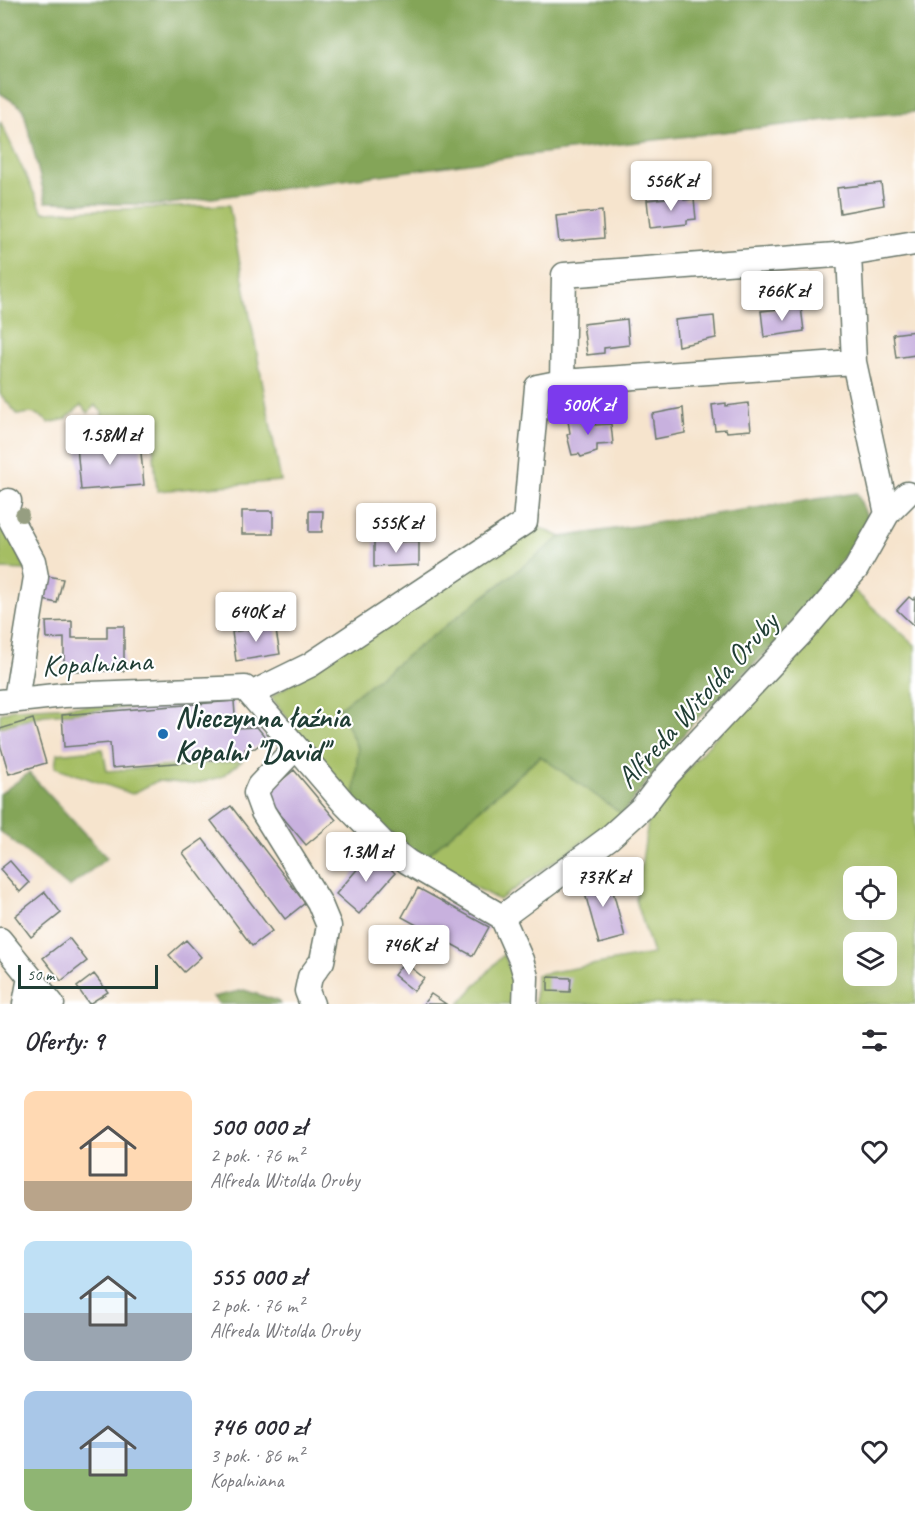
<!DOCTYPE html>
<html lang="pl">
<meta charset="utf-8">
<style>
body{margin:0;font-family:Caveat,sans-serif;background:#f2f2f3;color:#2b2b33;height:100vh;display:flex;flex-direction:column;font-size:22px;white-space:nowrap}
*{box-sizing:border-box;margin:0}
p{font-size:20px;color:#7c7c81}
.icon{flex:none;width:33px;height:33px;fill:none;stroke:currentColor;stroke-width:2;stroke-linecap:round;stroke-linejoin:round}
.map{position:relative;height:1004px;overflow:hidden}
.panel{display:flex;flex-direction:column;background:#fff;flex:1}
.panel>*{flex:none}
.tools{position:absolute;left:843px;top:866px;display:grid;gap:12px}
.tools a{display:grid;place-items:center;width:54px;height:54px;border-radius:12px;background:#fff;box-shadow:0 6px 24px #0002;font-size:30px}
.scale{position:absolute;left:18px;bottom:15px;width:140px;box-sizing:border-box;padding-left:6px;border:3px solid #1f3d34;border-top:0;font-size:16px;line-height:21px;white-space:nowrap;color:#1f3d34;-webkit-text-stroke:4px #fff;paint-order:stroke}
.price{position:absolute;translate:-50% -51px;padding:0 14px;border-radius:6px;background:#fff;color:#222;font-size:20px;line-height:39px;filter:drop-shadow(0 2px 3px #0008)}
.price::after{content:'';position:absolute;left:50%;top:36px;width:18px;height:14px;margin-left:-9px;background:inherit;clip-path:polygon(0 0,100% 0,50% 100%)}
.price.selected{background:#7c3aed;color:#fff}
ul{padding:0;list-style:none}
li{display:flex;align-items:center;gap:18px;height:150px;padding:0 24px}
li span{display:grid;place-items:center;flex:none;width:168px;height:120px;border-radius:12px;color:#555}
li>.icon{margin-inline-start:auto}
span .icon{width:72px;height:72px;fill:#fffc;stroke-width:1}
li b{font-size:26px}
h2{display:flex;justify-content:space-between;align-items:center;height:72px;padding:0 24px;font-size:26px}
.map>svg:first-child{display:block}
.green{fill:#a5be63;stroke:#627e4c;stroke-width:1.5;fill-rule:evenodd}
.forest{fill:#84a559;stroke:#527146;stroke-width:1.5}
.building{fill:#c8b1de}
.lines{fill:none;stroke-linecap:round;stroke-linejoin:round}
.minor-casing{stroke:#6a776a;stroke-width:27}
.minor{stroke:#fff;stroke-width:24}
.tree{fill:#969e81}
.poi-dot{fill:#1f6fb2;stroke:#fff;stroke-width:2}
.labels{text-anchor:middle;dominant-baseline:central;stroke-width:4.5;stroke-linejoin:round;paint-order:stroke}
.street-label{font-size:30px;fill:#1f3d34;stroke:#fff}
.poi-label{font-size:30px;font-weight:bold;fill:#1f3d34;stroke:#fff;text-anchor:start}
</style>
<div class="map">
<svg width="915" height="1004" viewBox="0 0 915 1004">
<rect width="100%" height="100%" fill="#fff"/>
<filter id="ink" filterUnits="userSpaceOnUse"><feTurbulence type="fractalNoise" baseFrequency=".0167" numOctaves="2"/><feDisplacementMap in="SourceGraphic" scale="12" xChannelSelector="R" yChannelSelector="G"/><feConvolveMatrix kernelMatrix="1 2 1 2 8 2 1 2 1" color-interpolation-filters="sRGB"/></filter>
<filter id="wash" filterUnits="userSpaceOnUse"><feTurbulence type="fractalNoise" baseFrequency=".008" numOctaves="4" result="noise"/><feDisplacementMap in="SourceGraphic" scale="24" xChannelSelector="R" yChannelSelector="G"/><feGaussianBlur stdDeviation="1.35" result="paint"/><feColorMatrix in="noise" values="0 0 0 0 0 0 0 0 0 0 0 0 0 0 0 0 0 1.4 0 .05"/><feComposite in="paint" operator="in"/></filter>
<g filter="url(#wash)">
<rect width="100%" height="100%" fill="#f6e4cd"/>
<path class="green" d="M0,121L43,212L229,205L281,481L157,491L151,424L102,426V412L95,405L88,413L81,405L66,419L49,423C38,413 32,411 18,415L0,394Z
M0,516L26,570L0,569Z
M531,524L561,537L339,708L358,749L354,803L271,697Z
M849,586L915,645V1004H535L536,975L653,954L636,900L649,816L697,758ZM854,876H886V909H854ZM854,942H886V975H854Z
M233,699L44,715L0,727V714L13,709Z
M103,749L107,771L242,761L221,777L194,784L157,781L132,794L55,767L57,754Z
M541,756L622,814L499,900L423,859Z
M504,954L515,983L512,1004H459Z"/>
<path class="forest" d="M0,0H915V112L861,116L527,155L161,205L46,202L23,108L0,93Z
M857,493L870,524L776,643L692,724L622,814L540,756L423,859L354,803L358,749L339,708L561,537Z
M29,773L107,858L69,887L0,831V794Z
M244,990L278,1001L280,1004H219L213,997Z"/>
<g id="blocks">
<path class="building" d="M881,183L884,205L840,213L837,188Z
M684,196V200L694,199L696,219L687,220V224L650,228L647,200Z
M602,211L604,238L559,242L556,216Z
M801,307L804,331L764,337L761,311Z
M714,316L716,338L678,346L675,320Z
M627,319L629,345L604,348V353L587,355L583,324Z
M915,331V355L896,358L893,334Z
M726,403V406L748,403L751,430L727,432L726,429L715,430L712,405Z
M683,408L685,433L655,439L652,414Z
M585,416L587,419H594L595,425L611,424L613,444L597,445V452L581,457L579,454L572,455L567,435L570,433L568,421Z
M140,442L144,485L81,490L77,447Z
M242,511H273V534H242Z
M309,511H323L322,532H309Z
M419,541V565L374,567V542Z
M48,576L63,579L57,603L43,600Z
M909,597L913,600L915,598L914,626L897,610Z
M72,621V638H107V626H124V671H64V638L47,639L46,622Z
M275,625L280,654L236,661L232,632Z
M234,701L236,728L257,727L267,739L255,748L245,749L246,755L239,756V758L112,768L110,743L64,747L62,715Z
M33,719L46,763L9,774L0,744V729Z
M294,770L336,820L306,845L264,795Z
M231,806L305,903L285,919L211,821Z
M203,839L272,931L252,946L183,853Z
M372,852L395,873L359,914L336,894Z
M10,861L29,883L20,892L0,869Z
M608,872L625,937L599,944L581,879Z
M418,888L489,927L473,956L402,917Z
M45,892L61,913L31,937L15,916Z
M69,938L87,961L61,981L43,958Z
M186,940L201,957L184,972L169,955Z
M404,962L424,978L414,991L394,975Z
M94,974L108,992L89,1004L77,987Z
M548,977L571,978L570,992L548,991Z
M431,994L446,1004H423Z"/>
</g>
</g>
<g filter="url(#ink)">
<use href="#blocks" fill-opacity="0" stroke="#6a776a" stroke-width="1.5"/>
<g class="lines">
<g class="minor-casing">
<path id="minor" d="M849,254L915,243
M854,362L887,514
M9,501L6,511L33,561L36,577L16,699
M251,694L310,665L525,522L537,387L562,382L854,362L849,254L564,275L562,382
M0,702L64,695L245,688L344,803L383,843L408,862L502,917L521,960L526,977L525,1004
M295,748L259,786L256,793L263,812L319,902L329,926L322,961L310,977L307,991L312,1004
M502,917L609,838L642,808L668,774L804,630L856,569L887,514L907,494
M0,940L30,977L25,1004
M30,977L52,1004"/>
</g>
<use href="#minor" class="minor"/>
</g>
<circle class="tree" cx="22" cy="515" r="7"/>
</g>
<circle class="poi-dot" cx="163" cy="734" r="6"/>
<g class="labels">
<g class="street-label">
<text transform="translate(97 663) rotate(-3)">Kopalniana</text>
<text transform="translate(697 700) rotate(-48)">Alfreda Witolda Oruby</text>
</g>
<g class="poi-label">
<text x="175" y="717">Nieczynna łaźnia<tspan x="175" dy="34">Kopalni "David"</tspan></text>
</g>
</g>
</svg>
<div class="tools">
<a><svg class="icon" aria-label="locate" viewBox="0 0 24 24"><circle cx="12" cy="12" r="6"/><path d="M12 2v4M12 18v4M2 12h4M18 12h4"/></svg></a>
<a><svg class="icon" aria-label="layers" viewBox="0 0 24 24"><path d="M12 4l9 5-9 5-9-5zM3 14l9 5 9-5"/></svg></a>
</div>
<div class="scale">50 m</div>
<b class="price" style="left:671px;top:212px">556K zł</b>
<b class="price" style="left:782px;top:322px">766K zł</b>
<b class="price selected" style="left:588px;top:436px">500K zł</b>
<b class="price" style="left:110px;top:466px">1.58M zł</b>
<b class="price" style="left:396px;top:554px">555K zł</b>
<b class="price" style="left:256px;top:643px">640K zł</b>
<b class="price" style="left:366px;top:883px">1.3M zł</b>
<b class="price" style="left:603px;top:908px">737K zł</b>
<b class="price" style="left:409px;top:976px">746K zł</b>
</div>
<section class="panel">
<h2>Oferty: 9<svg class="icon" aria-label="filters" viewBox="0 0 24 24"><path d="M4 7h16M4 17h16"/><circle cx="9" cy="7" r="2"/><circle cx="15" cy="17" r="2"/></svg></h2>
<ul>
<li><span style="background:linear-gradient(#ffd9b3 75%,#b9a48a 0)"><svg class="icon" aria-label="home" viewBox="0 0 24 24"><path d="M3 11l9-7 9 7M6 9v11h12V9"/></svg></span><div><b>500 000 zł</b><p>2 pok. · 76 m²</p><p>Alfreda Witolda Oruby</p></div><svg class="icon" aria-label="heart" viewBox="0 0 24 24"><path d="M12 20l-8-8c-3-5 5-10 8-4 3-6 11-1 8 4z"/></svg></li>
<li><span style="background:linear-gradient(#bfe0f5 60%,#9aa5b1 0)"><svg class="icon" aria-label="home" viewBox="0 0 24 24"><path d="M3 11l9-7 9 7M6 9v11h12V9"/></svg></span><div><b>555 000 zł</b><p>2 pok. · 76 m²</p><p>Alfreda Witolda Oruby</p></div><svg class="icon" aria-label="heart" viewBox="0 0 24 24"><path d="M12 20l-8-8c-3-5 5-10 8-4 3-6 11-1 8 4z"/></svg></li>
<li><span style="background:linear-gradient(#a9c7e8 65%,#8fb573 0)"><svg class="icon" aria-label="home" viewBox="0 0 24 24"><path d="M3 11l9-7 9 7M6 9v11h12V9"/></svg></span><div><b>746 000 zł</b><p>3 pok. · 86 m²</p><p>Kopalniana</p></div><svg class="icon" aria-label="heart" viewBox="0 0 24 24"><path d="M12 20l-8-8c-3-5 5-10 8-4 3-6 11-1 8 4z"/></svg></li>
</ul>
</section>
